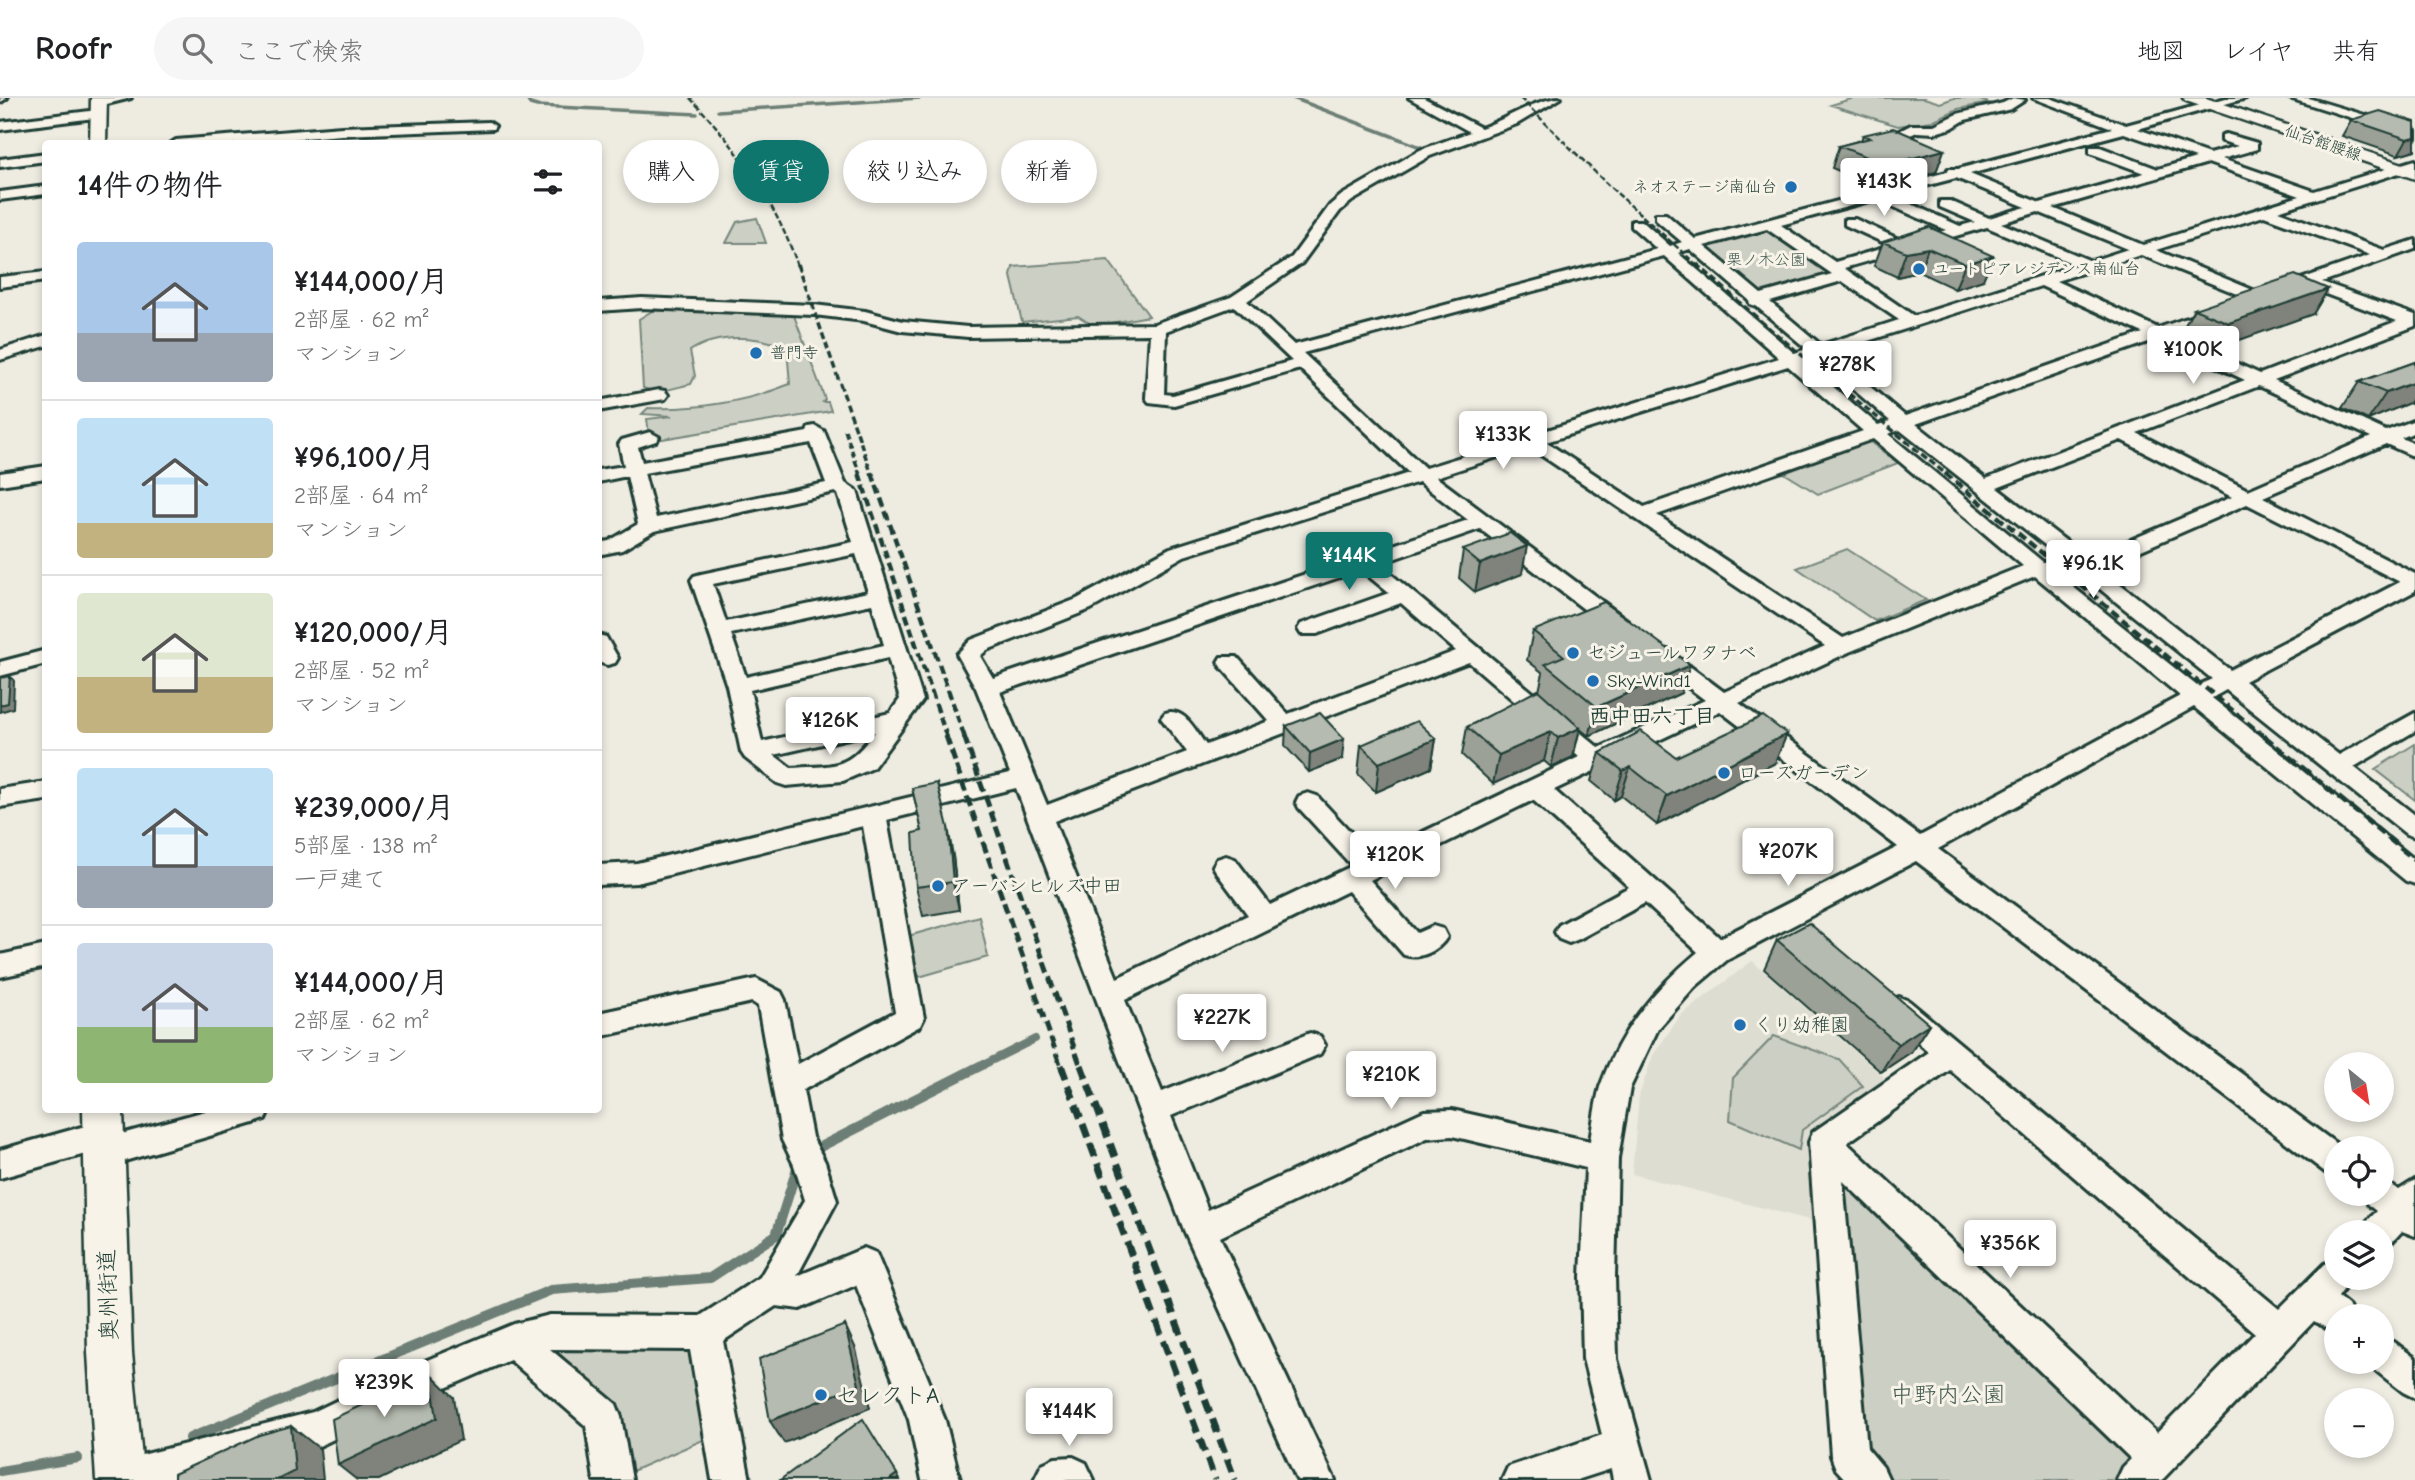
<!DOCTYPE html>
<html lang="ja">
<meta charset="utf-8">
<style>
body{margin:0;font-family:"Comic Neue","Klee One",sans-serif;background:#f6f6f6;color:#202124;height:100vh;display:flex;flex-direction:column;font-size:26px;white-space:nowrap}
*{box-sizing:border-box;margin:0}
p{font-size:23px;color:#757577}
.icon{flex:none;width:38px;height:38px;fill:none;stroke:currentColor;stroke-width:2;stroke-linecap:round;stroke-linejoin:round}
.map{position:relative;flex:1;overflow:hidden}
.sheet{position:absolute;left:42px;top:42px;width:560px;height:973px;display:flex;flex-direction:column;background:#fff;border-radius:7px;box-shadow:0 4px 10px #0003}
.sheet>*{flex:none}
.banner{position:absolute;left:623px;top:42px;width:665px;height:63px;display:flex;gap:14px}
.needle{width:46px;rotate:150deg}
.fabs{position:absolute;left:2324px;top:954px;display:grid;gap:14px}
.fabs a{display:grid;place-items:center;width:70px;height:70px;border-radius:50%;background:#fff;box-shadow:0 4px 10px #0003;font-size:35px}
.price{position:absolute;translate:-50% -60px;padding:0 16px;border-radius:7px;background:#fff;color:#222;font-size:23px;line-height:46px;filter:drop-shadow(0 2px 4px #0008)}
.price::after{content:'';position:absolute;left:50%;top:42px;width:21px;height:16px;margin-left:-10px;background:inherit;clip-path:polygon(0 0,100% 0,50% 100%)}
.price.current{background:#0f766e;color:#fff}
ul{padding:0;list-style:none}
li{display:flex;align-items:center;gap:21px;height:175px;padding:0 35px}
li+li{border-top:2px solid #e0e0e0}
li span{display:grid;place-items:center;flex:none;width:196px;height:140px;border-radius:7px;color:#555}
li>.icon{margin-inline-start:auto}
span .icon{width:84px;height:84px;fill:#fffc;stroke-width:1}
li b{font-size:30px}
h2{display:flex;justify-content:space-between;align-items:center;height:84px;padding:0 35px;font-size:30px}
.pill{padding:0 24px;border-radius:32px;background:#fff;box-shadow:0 4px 10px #0003;font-size:24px;line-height:63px}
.pill.current{background:#0f766e;color:#fff}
header{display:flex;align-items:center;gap:42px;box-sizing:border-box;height:98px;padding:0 35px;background:#fff;border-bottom:2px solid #e0e0e0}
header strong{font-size:33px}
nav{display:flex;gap:38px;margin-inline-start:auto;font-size:24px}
.search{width:490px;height:63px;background:#f6f6f6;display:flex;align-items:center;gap:18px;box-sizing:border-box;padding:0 24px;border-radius:38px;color:#757577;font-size:26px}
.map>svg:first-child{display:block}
.built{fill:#ddddd2}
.green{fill:#cccfc4;stroke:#76867c;stroke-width:2}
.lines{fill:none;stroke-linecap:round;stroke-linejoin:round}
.stream-far2{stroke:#6c7e74;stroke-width:3.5}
.stream-far1{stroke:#6c7e74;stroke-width:8}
.stream{stroke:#6c7e74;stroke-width:10}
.minor-casing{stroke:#1f3d34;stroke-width:6}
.major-casing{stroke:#1f3d34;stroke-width:5}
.minor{fill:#f7f3e8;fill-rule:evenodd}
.major{fill:#f7f3e8;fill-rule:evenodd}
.rail-far4{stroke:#1f3d34;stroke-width:2.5;stroke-dasharray:6 2.5;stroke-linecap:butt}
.rail-far3{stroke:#1f3d34;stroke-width:3.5;stroke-dasharray:7 3.5;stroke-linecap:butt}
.rail-far2{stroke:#1f3d34;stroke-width:4.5;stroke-dasharray:9 4.5;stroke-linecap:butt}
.rail-far1{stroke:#1f3d34;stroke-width:5;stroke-dasharray:11 5;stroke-linecap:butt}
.rail{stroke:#1f3d34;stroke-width:7;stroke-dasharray:14 7;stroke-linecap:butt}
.wall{fill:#9ca197;stroke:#1f3d34;stroke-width:2}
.shaded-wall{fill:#7f837b;stroke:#1f3d34;stroke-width:2}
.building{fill:#b5bbb0;stroke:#1f3d34;stroke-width:2}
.poi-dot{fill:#1f6fb2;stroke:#f7f3e8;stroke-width:2.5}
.labels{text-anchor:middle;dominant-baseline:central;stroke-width:6;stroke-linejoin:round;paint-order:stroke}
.far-street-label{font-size:16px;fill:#1f3d34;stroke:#f7f3e8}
.far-poi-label{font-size:16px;fill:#1f3d34;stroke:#f7f3e8;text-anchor:start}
.far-park-label{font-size:16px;fill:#425a51;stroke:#f7f3e8}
.poi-label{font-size:19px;fill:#1f3d34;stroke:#f7f3e8;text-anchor:start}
.neighbourhood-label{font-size:21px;font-weight:bold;fill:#1f3d34;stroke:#f7f3e8}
.near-street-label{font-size:23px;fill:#1f3d34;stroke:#f7f3e8}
.near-park-label{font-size:23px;fill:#425a51;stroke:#f7f3e8}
.near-poi-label{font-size:23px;fill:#1f3d34;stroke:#f7f3e8;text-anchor:start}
</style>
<header>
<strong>Roofr</strong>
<div class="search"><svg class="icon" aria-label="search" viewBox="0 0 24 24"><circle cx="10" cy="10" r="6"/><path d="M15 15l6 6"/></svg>ここで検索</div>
<nav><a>地図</a><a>レイヤ</a><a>共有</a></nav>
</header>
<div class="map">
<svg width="2415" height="1382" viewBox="0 0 2415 1382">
<rect width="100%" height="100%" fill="#eeece1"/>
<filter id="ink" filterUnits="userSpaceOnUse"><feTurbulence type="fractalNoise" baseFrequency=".0143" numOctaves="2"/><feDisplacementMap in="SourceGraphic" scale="14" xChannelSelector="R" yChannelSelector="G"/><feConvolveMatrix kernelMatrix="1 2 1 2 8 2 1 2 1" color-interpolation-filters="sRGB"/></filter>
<g filter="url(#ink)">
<path class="built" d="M1752,863L1886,981L1811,1040L1817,1124L1632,1076L1639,998L1653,957L1681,917Z"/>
<path class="green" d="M1854,0H1924L1940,5L1954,0H1975L1989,5L1958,11L1932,23L1898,28L1831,7Z
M757,120L766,145H726L737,124Z
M1764,131H1771L1833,177L1761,195L1704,147Z
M1108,162L1149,218L1094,228L1078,218L1022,224L1011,178L1013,169Z
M673,211L793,215L825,301L823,304H828L831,313L650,343L647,321L672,318L642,316L648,310C694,312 746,304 790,286L787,251C760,236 716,236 690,253L695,278L691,286C676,289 658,297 643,290L639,221L652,213Z
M1869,343L1898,365L1818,396L1784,375Z
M1847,451L1926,502L1875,523L1797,470Z
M2415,646V702L2375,671Z
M979,818L988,859L919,879L908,838Z
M1774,938L1839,961L1863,988L1802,1032L1799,1052L1730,1022L1733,980Z
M1861,1089L2126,1350L2129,1369L2116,1382H1891L1866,1353L1842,1091Z
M545,1242H690L710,1339L630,1374L619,1312Z"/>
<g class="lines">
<path class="stream-far2" d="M526,0L530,6L537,8L697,16
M1293,0L1423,50
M718,13L920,0"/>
<path class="stream-far1" d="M979,969L1035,941"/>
<path class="stream" d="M810,1054L982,967
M190,1340L551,1192L710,1180L776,1137L798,1067
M0,1373L78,1360"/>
<g class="minor-casing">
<path id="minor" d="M0,0H7L1,4Z
M102,0H131L99,8L93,4Z
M1409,0H1424L1481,30C1506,21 1538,0 1561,0L1517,26L1430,58L1352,103L1340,113L1302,165L1247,203L1294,247L1657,151L1632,129V123H1642L1670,148L1682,144L1656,122V116H1666L1695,141L1947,74L1948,71H1958L2112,30L2033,0H2050L2126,27L2226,0H2246L2138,31L2209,56L2238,48L2222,43V37L2226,36L2257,45V51L2222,61L2314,93L2415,62V70L2278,113L2384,152L2415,142V151L2322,184L2415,217V228L2274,282L2386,333L2415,322V334L2401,340L2415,346V359L2386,346L2263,399L2415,476V493L2244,583L2339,657L2415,615V633L2354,669L2415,717V739L2406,736L2226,592L2212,600L2415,762V786L2406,783L2194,609L1938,751L2342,1050H2336V1078L2325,1074L1916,763L1727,862L1695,889L1658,931L1630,990L1618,1060L1615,1179L1617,1261L1651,1382H1613L1611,1371L1577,1382H1502L1508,1369L1602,1337L1583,1261L1581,1179L1586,1070L1452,1038L1427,1040L1220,1139L1335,1382H1297L1184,1132L1016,690L887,722L924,920L920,928L803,992L812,1039L825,1064L837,1103L797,1178L864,1150L876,1155L945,1322L960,1382H922L909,1322L856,1187L800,1211L776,1208L723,1243L750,1382H712L690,1252L550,1251L616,1306L621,1319L632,1382H594L586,1328L510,1262L404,1308L391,1303L386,1290L391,1277L514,1226L550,1217L700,1218L760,1179L805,1102L794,1067L782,1042L758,908L752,904L598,939V915L756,881L781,894L785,902L798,966L895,914L863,728L637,785L598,787V767L637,765L1010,675L976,590L957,556L971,542L1077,501L1170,450L1409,375L1300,271L1174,307L1149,304L1146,300L1150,236L968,239L902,233L864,223L814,217L642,210L598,213V203L642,200L814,207L865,213L903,223L968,229L1154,226L1231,199L1292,159L1330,107L1342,97L1420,52L1470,34ZM2124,35L2196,60L2158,71L2100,49H2090V55L2144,75L2040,105L1970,76ZM2208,65L2300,98L2143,147L2053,110ZM1956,80L2026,109L1989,120L1950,103H1940V109L1975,124L1960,128L1891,97ZM1876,101L1946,132L1905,144L1855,121H1845V127L1891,148L1835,164L1781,127ZM2038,114L2128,151L2091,163L2001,125ZM2264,118L2370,157L2272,191L2269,194L2272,197L2277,199L2307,189L2397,223L2260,276L2172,236L2222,218L2224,215L2222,212H2210L2158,230L2056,183L2141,157L2255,203H2265L2268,200L2265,197L2156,152ZM1987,129L2076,167L1914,218L1844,170ZM1767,131L1832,176L1761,196L1704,148ZM1690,151L1749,202L1750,206L1756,208L1807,251L1794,255L1678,155ZM1664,158L1779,260L1425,370L1303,255ZM1842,183L1899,222L1821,247L1770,204ZM2041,188L2143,235L1905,318L1830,255ZM1234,208L1292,263L1173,297L1164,296L1166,233ZM2157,241L2245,282L1986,381L1916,326ZM1816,259L1890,323L1878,327L1803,263ZM1788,268L1863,333L1644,409L1546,344ZM2259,288L2371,339L2248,392L2137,335ZM1900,332L2065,463L2043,464L1888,336ZM1873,341L2023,468L1843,540L1657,417ZM2121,342L2232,399L2088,460L1997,390ZM1529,349L1825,548L1724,594L1668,552H1652L1649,557L1652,562L1705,602L1599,650L1379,466L1480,431L1611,532H1627L1630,527L1627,522L1436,379ZM1419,384L1468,422L993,580L980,558L987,552L1091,511L1184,458ZM2247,406L2400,484L2230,572L2100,470ZM1361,472L1389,495L1301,526L1298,531L1301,536H1317L1401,505L1456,553L1288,616L1237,559H1221L1218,564L1221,569L1269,623L1206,647C1195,633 1185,609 1165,615L1161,620L1187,654L1047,707L1000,594ZM2080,475L2212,581L2197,588L2057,476ZM2035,478L2180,598L1920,738L1739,605L1849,554ZM1469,564L1579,659L1373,758L1317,698L1308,695L1299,698L1296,704L1299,710L1352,768L1270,807L1235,761L1226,758L1217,761L1213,768L1217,775L1248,817L1117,880L1054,723L1284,635L1294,634L1296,630ZM1720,613L1898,749L1720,840L1554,692ZM1533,702L1629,789L1559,827L1555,834L1559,841L1569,845L1579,841L1645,805L1698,854C1653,892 1620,932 1600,989C1595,1006 1593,1026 1590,1043L1452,1012L1424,1013L1208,1112L1171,1018L1320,956L1325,947L1320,938L1310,935L1162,994L1125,902L1348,793L1404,857C1419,862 1439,853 1447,839L1443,831L1433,828L1417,835L1370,782Z
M2013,0L2025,2L2011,11L1965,22L1952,30L1935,35L1917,34L1893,45L1896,48L1895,51H1885L1876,45L1911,27H1934L1957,16L2003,5Z
M2289,0H2308L2415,32V40Z
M98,12L102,13V19L0,32V24Z
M489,24L495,28L493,31L342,37L231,46H170L176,42L342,29Z
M46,55V63L0,69V61Z
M46,88V96L0,102V94Z
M46,174V183L0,189V179Z
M46,237V248L0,262V252Z
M659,292L665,293L668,297L665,301L598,313V303Z
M815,328L824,333L845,385L857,393L923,602L873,670L843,683L786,688L777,685L745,660L741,654L727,588L691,482L694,478L701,476L853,444L838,396L835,394L654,433L622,452L598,457V445L609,443L638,426L627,378L598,384V372L624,368L619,346L622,342L650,334L659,339L656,343L638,349L642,364L807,334L809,329ZM811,345L826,385L656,420L644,375ZM856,456L868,494L726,524L713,486ZM872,506L884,547L746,579L731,536ZM888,560L900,601L890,615L762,644L750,592ZM875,634C845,673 837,667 791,670L774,657Z
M46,368V380L0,387V375Z
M598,537L606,539L618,560L615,565L607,567L598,564Z
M46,552V566L0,578V564Z
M46,684V702L0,709V691Z
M46,847V869L0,879V857Z
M1899,899L1909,903L2279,1211L2324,1166L2336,1161V1180H2352L2338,1199L2348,1207L2353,1218H2336V1236L2314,1223L2162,1382H2117L2123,1369L2131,1361L1843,1083L1867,1350L1883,1369L1889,1382H1846L1836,1371L1831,1358L1809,1044L1813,1034L1929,954L1889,919L1885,911L1889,903ZM1950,972L2255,1235L2157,1335L1847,1045Z
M209,1012H269L265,1021L254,1025L104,1069L93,1065L89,1055L0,1080V1052L103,1023L114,1027L118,1037Z
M2382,1082L2399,1092L2415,1082V1138L2402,1133L2391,1145L2382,1148V1134H2363L2367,1123L2377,1113L2368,1106L2363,1096H2382Z
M2382,1239L2394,1244L2415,1260V1300L2403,1294L2370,1268L2368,1264H2382Z
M361,1291L374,1296L379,1309L374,1322L317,1349L190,1382H99L105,1369L118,1363L313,1314Z
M1073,1359L1086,1365L1094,1382H1034L1042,1366L1055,1360Z"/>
</g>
<g class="major-casing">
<path id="major" d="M91,0H107L106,46H90Z
M2183,0H2206L2415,70V81L2186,3Z
M83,1012H123L132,1255L144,1382H96L88,1255Z"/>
</g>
<use href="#minor" class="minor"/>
<use href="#major" class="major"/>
<path class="rail-far4" d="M690,0C736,47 776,105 798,168
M1520,0L1609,88L1698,168"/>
<path class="rail-far3" d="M798,166L872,377
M1697,166L1763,225L1947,377
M845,332L860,377"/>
<path class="rail-far2" d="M859,375L947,640
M872,375L965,640
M1945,375L2266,640"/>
<path class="rail-far1" d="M946,638L1061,969
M964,638L1081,969
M2264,638L2415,762"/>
<path class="rail" d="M1061,967L1215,1382
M1081,967L1235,1382"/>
</g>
<path class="wall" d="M2351,22L2415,24V52L2398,57L2342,38Z
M1863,37L1944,52L1936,74L1878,90L1832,70L1839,48L1861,42Z
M1929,129L1983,182L1955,191L1919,174L1897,179L1874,168L1883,144Z
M2328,191L2313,216L2214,251L2180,236L2194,211Z
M2415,264V308L2409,305L2368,322L2342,310L2359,284Z
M1463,452L1522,476L1475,494L1459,480Z
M1533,533L1681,595L1589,638L1580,631L1573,659L1551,669L1544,663L1493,686L1462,657L1467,629L1539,593L1543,575L1527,562Z
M1286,628L1342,661L1309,674L1285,648Z
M1436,641L1431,670L1376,694L1358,676L1361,647Z
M1600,655L1676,659L1775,665L1657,727L1621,698L1614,702L1591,683Z
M912,690L953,758L959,812L923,818L916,789L922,733Z
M1777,842L1929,926L1911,954L1881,974L1764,871Z"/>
<path class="shaded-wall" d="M2415,39V52L2398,57L2407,41Z
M1944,52L1936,74L1878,90L1886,67Z
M1928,150L1919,174L1897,179L1906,154Z
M1993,158L1983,182L1955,191L1965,166Z
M2328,191L2313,216L2214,251L2229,225Z
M2415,284V296L2409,305L2368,322L2386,295Z
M1527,448L1522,476L1475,494L1480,466Z
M1690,567L1681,595L1589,638L1597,609Z
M10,578L14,583L13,610L0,614V607Z
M1580,630L1573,659L1551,669L1558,640Z
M1551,634L1544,663L1493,686L1499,657Z
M1787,636L1775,665L1657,727L1667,698Z
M1344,641L1342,661L1309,674L1310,655Z
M1436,641L1431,670L1376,694L1379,665Z
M1630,669L1621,698L1614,702L1623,673Z
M948,729L953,758L959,812L953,784Z
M1929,926L1911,954L1881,974L1898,946Z
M845,1227L856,1251L870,1310L784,1345L770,1323Z
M430,1275L454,1299L461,1342L379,1382H357L338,1367Z
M291,1328L320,1351L323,1382H277Z
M897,1376L900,1382H889Z"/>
<path class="building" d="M2380,13L2415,24V39L2407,41L2351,22Z
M1893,30L1944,52L1886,67L1839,48L1870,40L1863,37Z
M1929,129L1993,158L1965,166L1928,150L1906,154L1883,144Z
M2295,177L2328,191L2229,225L2194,211Z
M2415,264V284L2386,295L2359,284Z
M1510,435L1527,448L1480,466L1463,452Z
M1604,504L1690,567L1597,609L1545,566L1564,558L1533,533Z
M10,578L8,605L0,607V580Z
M1538,592L1580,630L1558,640L1551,634L1499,657L1467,629Z
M1320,615L1344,641L1310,655L1286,628Z
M1763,618L1787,636L1667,698L1630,669L1623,673L1600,655L1641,633L1676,659Z
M1417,623L1436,641L1379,665L1361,647Z
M937,685L948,729L953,784L916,789L913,735L922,733L912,690Z
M1809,825L1929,926L1898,946L1777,842Z
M845,1227L859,1287L770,1323L759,1261Z
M430,1275L437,1320L338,1367L332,1321Z
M863,1321L897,1376L889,1382H780Z
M291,1328L295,1373L277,1382H174V1376L259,1337Z"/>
</g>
<g class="poi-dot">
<circle cx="1791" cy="89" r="7"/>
<circle cx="1919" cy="171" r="7"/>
<circle cx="756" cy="255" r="7"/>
<circle cx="1573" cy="555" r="7"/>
<circle cx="1593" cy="583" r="7"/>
<circle cx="1724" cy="675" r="7"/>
<circle cx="938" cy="788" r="7"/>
<circle cx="1740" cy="927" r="7"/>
<circle cx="821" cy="1297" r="7"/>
</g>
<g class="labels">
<g class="far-street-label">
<text transform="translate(2323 45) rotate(19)">仙台館腰線</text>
</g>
<g class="far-poi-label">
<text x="1777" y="89" text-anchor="end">ネオステージ南仙台</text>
<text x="1933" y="171">ユートピアレジデンス南仙台</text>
<text x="770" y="255">普門寺</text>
</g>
<g class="far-park-label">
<text x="1766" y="162">栗ノ木公園</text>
</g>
<g class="poi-label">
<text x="1587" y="555">セジュールワタナベ</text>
<text x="1607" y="583">Sky-Wind1</text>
<text x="1738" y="675">ローズガーデン</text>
<text x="952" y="788">アーバンヒルズ中田</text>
<text x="1754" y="927">くり幼稚園</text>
</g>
<g class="neighbourhood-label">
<text x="1652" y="618">西中田六丁目</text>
</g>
<g class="near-street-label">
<text transform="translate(108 1197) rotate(-92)">奥州街道</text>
</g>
<g class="near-park-label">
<text x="1948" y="1296">中野内公園</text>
</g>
<g class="near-poi-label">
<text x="835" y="1297">セレクトA</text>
</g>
</g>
</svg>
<div class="fabs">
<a><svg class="needle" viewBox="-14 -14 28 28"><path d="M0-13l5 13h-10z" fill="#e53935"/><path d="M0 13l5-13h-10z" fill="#757577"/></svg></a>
<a><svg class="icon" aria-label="locate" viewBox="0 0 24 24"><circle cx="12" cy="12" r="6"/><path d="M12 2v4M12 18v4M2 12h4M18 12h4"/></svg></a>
<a><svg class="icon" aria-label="layers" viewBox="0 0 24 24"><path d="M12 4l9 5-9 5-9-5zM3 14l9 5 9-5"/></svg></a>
<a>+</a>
<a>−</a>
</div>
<b class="price" style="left:1884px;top:120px">¥143K</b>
<b class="price" style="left:2193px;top:288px">¥100K</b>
<b class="price" style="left:1847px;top:303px">¥278K</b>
<b class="price" style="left:1503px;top:373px">¥133K</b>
<b class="price current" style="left:1349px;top:494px">¥144K</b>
<b class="price" style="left:2093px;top:502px">¥96.1K</b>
<b class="price" style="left:830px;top:659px">¥126K</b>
<b class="price" style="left:1788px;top:790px">¥207K</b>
<b class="price" style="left:1395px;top:793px">¥120K</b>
<b class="price" style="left:1222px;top:956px">¥227K</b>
<b class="price" style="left:1391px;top:1013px">¥210K</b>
<b class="price" style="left:2010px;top:1182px">¥356K</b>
<b class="price" style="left:384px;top:1321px">¥239K</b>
<b class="price" style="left:1069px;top:1350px">¥144K</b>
<div class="banner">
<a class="pill">購入</a>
<a class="pill current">賃貸</a>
<a class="pill">絞り込み</a>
<a class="pill">新着</a>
</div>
<section class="sheet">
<h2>14件の物件<svg class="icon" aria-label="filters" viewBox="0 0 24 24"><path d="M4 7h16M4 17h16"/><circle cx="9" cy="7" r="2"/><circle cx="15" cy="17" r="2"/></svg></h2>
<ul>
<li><span style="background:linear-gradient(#a9c7e8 65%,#9aa5b1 0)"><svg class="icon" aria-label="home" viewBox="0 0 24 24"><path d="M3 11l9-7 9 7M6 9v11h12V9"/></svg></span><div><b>¥144,000/月</b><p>2部屋 · 62 m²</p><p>マンション</p></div></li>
<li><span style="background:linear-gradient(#bfe0f5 75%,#c2b280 0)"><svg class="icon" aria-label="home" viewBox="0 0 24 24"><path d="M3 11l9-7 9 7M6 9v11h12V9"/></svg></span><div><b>¥96,100/月</b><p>2部屋 · 64 m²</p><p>マンション</p></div></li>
<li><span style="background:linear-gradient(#dfe7d0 60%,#c2b280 0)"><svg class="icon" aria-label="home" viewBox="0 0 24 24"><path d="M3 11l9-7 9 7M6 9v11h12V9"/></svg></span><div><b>¥120,000/月</b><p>2部屋 · 52 m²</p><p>マンション</p></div></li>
<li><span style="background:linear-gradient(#bfe0f5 70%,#9aa5b1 0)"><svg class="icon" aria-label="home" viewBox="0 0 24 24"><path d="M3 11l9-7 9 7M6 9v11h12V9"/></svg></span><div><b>¥239,000/月</b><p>5部屋 · 138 m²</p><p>一戸建て</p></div></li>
<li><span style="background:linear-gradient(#c9d6e8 60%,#8fb573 0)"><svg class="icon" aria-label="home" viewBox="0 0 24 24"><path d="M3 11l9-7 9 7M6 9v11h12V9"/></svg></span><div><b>¥144,000/月</b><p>2部屋 · 62 m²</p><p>マンション</p></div></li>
</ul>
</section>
</div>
